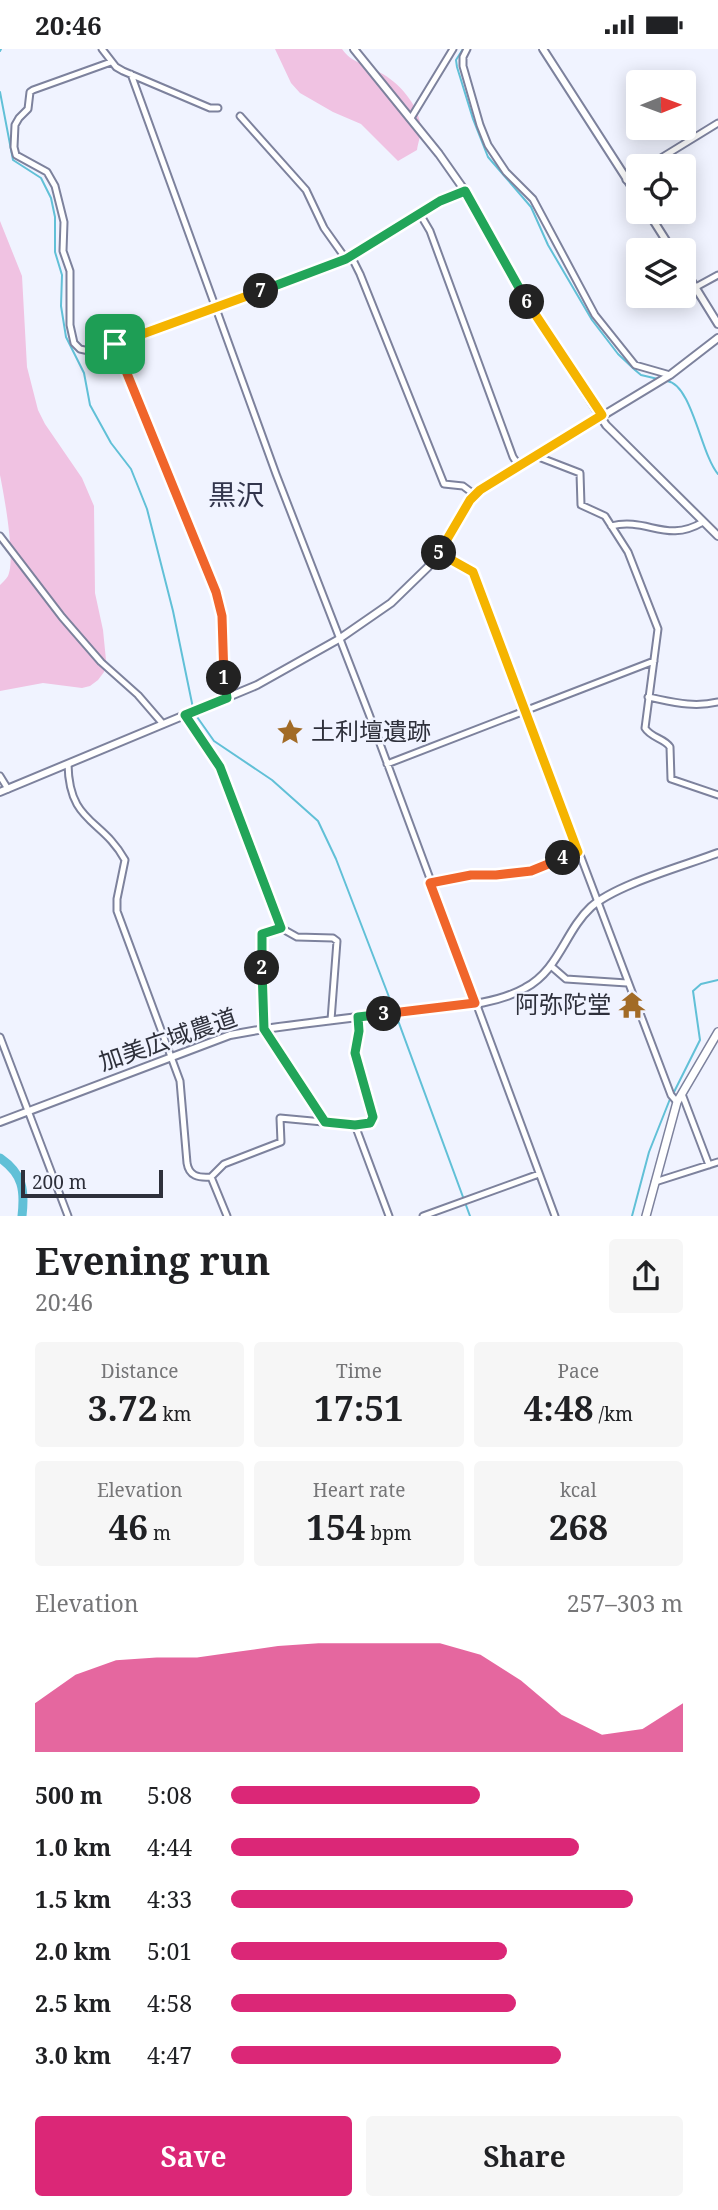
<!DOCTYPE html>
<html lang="en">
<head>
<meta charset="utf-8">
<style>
  :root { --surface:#fff; --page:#f6f6f6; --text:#202124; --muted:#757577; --accent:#db2777 }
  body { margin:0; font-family:"Noto Serif","Noto Sans JP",serif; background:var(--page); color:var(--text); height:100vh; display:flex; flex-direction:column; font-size:26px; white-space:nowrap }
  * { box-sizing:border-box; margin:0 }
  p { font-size:23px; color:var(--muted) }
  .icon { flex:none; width:38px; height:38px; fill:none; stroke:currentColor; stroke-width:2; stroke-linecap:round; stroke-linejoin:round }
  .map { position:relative; height:1167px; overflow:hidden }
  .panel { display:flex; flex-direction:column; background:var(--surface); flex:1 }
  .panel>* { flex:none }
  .needle { width:46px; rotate:89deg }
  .controls { position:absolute; left:626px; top:21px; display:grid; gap:14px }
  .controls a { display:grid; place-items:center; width:70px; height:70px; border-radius:7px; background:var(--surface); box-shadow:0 4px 18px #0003; font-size:35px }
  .scale { position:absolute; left:21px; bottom:18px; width:142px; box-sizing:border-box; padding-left:7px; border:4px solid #2e303b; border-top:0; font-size:19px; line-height:24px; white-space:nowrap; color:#2e303b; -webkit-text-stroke:5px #f0f3ff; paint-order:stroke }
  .pin { position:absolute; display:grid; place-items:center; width:60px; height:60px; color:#fff; margin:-30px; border-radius:14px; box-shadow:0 4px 10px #0006 }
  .km { position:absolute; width:35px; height:35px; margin:-18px; border-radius:50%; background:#222; color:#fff; font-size:19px; line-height:35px; text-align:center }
  .round { display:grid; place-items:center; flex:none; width:74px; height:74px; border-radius:7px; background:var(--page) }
  .summary { display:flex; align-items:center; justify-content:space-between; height:119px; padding:0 35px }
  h1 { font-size:38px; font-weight:700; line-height:52px }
  .figures { display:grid; grid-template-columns:repeat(3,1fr); gap:10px; height:119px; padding:7px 35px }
  .figures div { display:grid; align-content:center; border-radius:7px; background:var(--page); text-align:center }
  .figures b { font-size:35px; font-weight:700 }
  .figures small { font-size:19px; font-weight:400 }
  .figures p { font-size:19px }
  .chart { height:196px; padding:14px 35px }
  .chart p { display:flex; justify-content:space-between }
  .chart svg { width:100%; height:126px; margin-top:7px; fill:var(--accent); opacity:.7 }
  .primary-button { display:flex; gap:14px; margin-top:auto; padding:14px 35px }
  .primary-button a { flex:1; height:80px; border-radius:7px; background:var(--accent); color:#fff; font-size:28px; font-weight:700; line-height:80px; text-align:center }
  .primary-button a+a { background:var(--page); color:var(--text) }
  ul { padding:0 35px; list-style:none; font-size:23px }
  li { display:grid; grid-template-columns:112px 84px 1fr; align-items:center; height:52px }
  li i { height:18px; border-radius:9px; background:var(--accent) }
  .status { display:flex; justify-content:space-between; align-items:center; height:49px; padding:0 35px; background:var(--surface); direction:ltr }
  .status svg { height:19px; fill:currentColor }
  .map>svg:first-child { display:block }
</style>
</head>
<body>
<div class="status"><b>20:46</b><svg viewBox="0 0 49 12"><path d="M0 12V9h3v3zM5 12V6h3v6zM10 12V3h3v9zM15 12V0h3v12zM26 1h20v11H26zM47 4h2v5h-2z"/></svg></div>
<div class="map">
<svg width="718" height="1167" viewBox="0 0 718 1167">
  <rect width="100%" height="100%" fill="#f0f3ff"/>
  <!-- green -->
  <path fill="#f0c2e2" d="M275,0H342C352,14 365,15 379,23C399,33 419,56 421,79C421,86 418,94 417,101L398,112L361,75L333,63L300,44L291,34Z
    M0,172L22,227L27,318L38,361L45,375L82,429L94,457L95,544L103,581L106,611L104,623L98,631L90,637L82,639L43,634L0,642V536C2,534 6,530 8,527C16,510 4,446 0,426Z"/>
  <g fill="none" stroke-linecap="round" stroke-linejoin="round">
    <!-- stream -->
    <path stroke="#61c0d7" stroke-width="2" d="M463,0L456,11L457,18L473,70L488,108L531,158L548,196L592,271L618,305L635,321L641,326L658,330
      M0,2L1,0
      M0,43L13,111L41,129L51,149L55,168V203L62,226L61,257L66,288L84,324L90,356L111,394L131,420L147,460L173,562L193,659
      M667,332C692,335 701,406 718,425
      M195,665L214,692L272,731L318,772L336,810L394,961
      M396,966L470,1167
      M673,1045L700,991L693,942L701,935L718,931
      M632,1167L649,1103L670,1050"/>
    <!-- river -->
    <path stroke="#61c0d7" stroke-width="9" d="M0,1109C23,1125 25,1141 22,1167"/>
    <defs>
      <path id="minor" d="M102,0L116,18L123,22L210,59H218
        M467,0L463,8V17L480,76L488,96L506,123L533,150L595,266L635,316L670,326
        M111,13L33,41L30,43L28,60L19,69L15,76L14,98L16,106L47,123L55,137L64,173L63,202L70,222V276L74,294L80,300L89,302L115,295L346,210L440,152L465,142
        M131,25L276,425L369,665L555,1167
        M240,67L306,141L324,179L346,210
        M411,69L453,0
        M648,117L718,74
        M626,131L639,123
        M420,165L430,182L513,408L519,417
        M351,207L360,225L444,435L463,437L475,446
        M696,238L718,226
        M115,295L219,554C226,585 219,618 227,649
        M536,407L580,424L581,456L605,467L628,503L658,580L645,679C651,689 664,689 670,698L671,730L718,746
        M611,477C648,468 666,495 703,473
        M0,487L62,568L101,613L138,646L163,675
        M438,504L473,523L671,1046L677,1053
        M648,648C673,653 693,659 718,653
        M185,666L220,718L281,879L297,888L333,889L337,892L331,971
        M68,715C69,775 102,769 125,811L117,850V862L180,1032L187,1114C189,1127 198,1129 211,1128L224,1115L281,1093L280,1069L355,1076L370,1074L373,1068L355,1004L359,982L358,968
        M387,715L654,612
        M0,727L8,740
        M430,834L471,826H496L531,822L578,803
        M281,879L262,885L264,980L325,1073
        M551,917L566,930L627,934
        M0,988L68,1167
        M682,1045L709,1116
        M355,1076L389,1167
        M211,1128L227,1167
        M655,1133L718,1113
        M423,1167L539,1125"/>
      <path id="tertiary" d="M354,0L439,105L465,142L514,232L606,376L718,487
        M543,0L639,149
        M648,163L672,201
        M684,220L718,275
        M0,743L257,636L339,590L391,554L428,518L470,451L480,441L670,326L718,289
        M0,1073L230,986L264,980C315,973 366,967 417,961C453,957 493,957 525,939C559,921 565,882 591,858C617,835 684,817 718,804"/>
      <path id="secondary" d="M646,1167L677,1053L718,983"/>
    </defs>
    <!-- minor casing -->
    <use href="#minor" stroke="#7d829d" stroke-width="9"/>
    <!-- tertiary casing -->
    <use href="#tertiary" stroke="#7d829d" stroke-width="10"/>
    <!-- secondary casing -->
    <use href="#secondary" stroke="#7d829d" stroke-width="10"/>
    <!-- minor -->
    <use href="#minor" stroke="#fff" stroke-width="5"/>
    <!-- tertiary -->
    <use href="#tertiary" stroke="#fff" stroke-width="6"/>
    <!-- secondary -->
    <use href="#secondary" stroke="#fff" stroke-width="7"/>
  </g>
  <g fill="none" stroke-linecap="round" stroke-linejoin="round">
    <defs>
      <path id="split-1" d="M115,295L216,543L222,567L224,629"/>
      <path id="split-2" d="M224,629L227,649L185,666L220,718L281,879L262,885V919"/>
      <path id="split-3" d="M262,919L264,980L325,1073L355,1076L370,1074L373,1068L355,1004L359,982L358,968L384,965"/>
      <path id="split-4" d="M384,965L475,954L430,834L471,826H496L531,822L563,809"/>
      <path id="split-5" d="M439,504L473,523L578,803L563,809"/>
      <path id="split-6" d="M439,504L470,451L480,441L602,366L527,253"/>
      <path id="split-7" d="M261,242L346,210L440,152L465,142L527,253"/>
      <path id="split-8" d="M115,295L261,242"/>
    </defs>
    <!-- split-1 casing -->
    <use href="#split-1" stroke="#fff" stroke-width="14"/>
    <!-- split-2 casing -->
    <use href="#split-2" stroke="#fff" stroke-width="14"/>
    <!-- split-3 casing -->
    <use href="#split-3" stroke="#fff" stroke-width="14"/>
    <!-- split-4 casing -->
    <use href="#split-4" stroke="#fff" stroke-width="14"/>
    <!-- split-5 casing -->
    <use href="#split-5" stroke="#fff" stroke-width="14"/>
    <!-- split-6 casing -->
    <use href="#split-6" stroke="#fff" stroke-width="14"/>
    <!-- split-7 casing -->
    <use href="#split-7" stroke="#fff" stroke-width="14"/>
    <!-- split-8 casing -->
    <use href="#split-8" stroke="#fff" stroke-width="14"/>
    <!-- split-1 -->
    <use href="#split-1" stroke="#f0652b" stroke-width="9"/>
    <!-- split-2 -->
    <use href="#split-2" stroke="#22a559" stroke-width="9"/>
    <!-- split-3 -->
    <use href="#split-3" stroke="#22a559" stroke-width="9"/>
    <!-- split-4 -->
    <use href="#split-4" stroke="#f0652b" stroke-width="9"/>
    <!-- split-5 -->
    <use href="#split-5" stroke="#f5b400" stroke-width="9"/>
    <!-- split-6 -->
    <use href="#split-6" stroke="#f5b400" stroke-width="9"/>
    <!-- split-7 -->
    <use href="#split-7" stroke="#22a559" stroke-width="9"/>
    <!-- split-8 -->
    <use href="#split-8" stroke="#f5b400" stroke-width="9"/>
  </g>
  <!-- icons -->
  <defs>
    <symbol id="sight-bare" viewBox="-9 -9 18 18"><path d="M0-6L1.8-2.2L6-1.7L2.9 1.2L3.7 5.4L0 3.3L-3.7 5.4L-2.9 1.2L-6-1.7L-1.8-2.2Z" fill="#a26b26" stroke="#f0f3ff" stroke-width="2.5" paint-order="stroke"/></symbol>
    <symbol id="temple-bare" viewBox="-9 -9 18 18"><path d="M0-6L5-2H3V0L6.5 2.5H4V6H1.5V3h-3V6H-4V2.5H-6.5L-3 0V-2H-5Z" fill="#a26b26" stroke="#f0f3ff" stroke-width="2.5" paint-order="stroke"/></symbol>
  </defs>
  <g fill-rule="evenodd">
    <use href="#sight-bare" x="271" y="664" width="38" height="38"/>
    <use href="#temple-bare" x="613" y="937" width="38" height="38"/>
  </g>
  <g text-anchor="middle" stroke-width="5" stroke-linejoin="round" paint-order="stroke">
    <!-- poi labels -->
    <g font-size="24" fill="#2e303b" stroke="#f0f3ff" text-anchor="start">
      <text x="311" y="691">土利壇遺跡</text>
      <text x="611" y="964" text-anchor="end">阿弥陀堂</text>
    </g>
    <!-- street labels -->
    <g font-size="24" fill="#2e303b" stroke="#f0f3ff">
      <text transform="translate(168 991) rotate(-19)" y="8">加美広域農道</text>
    </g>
    <!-- quarter labels -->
    <g font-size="28" fill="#32354c" stroke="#f0f3ff">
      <text x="236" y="456">黒沢</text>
    </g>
  </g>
</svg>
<div class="controls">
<a><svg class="needle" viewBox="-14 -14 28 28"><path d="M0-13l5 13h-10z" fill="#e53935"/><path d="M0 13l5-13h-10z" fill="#757577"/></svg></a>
<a><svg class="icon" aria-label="locate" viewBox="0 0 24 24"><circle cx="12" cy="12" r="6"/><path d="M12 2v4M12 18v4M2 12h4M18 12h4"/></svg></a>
<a><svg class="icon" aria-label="layers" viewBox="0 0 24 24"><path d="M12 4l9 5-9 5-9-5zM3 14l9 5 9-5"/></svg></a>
</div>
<div class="scale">200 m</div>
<div class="pin" style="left:115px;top:295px;background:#1e9e55"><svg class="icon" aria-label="arrive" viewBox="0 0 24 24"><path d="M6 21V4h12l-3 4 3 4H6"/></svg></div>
<b class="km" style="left:224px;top:629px">1</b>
<b class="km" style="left:262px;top:919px">2</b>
<b class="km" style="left:384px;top:965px">3</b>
<b class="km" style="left:563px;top:809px">4</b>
<b class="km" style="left:439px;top:504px">5</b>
<b class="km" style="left:527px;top:253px">6</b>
<b class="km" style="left:261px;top:242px">7</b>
</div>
<section class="panel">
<div class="summary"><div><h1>Evening run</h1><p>20:46</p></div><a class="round"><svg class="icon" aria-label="share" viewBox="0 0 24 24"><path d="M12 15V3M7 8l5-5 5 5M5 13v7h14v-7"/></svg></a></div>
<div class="figures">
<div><p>Distance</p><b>3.72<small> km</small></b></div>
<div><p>Time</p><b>17:51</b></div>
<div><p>Pace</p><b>4:48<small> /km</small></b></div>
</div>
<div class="figures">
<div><p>Elevation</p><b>46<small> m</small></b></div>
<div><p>Heart rate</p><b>154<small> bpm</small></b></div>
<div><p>kcal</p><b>268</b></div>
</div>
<div class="chart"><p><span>Elevation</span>257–303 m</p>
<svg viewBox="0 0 160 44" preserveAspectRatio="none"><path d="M0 44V27L10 17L20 12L30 11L40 11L50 9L60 7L70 6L80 6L90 6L100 6L110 10L120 19L130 31L140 38L150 36L160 27V44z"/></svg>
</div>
<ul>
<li><b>500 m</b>5:08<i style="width:55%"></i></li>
<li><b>1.0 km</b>4:44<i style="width:77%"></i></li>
<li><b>1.5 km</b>4:33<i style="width:89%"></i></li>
<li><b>2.0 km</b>5:01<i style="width:61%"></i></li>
<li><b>2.5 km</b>4:58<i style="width:63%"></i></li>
<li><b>3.0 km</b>4:47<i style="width:73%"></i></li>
</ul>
<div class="primary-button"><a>Save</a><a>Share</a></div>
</section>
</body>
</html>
